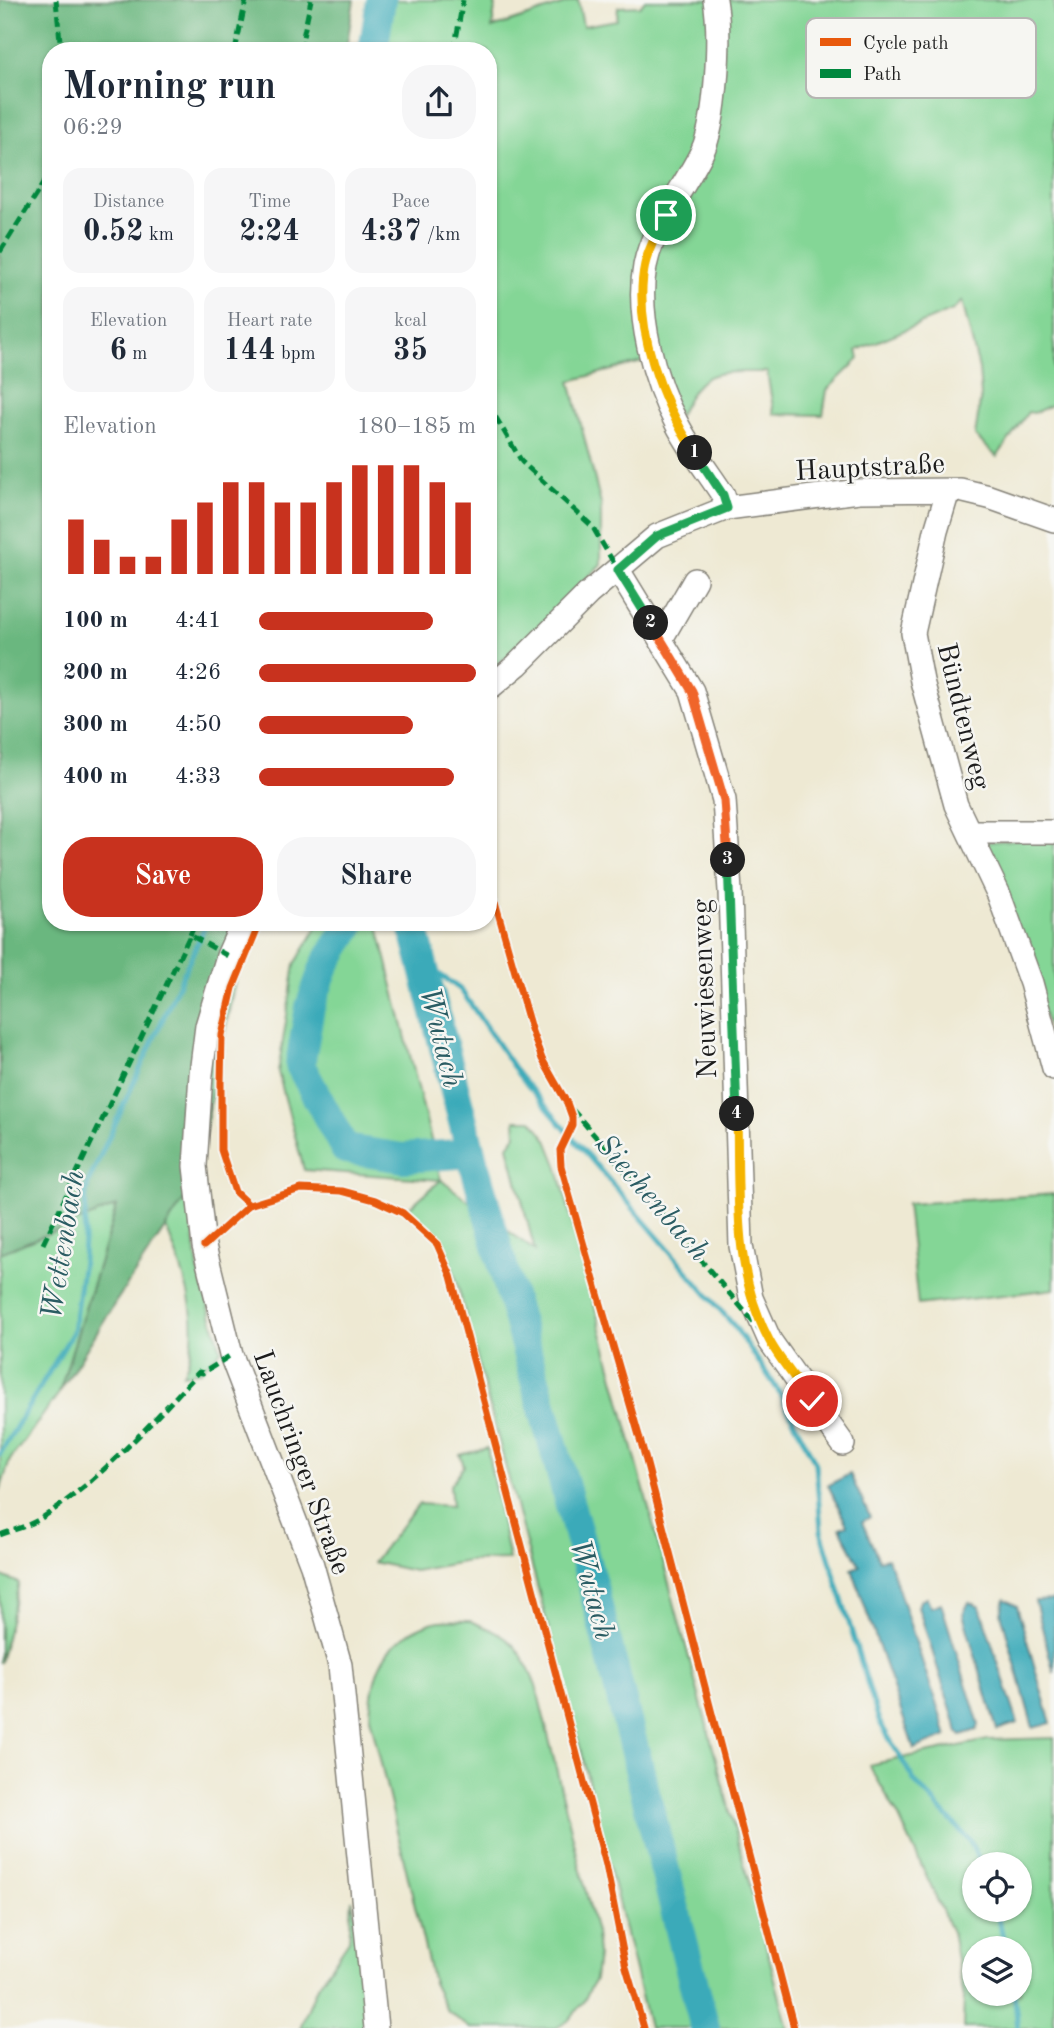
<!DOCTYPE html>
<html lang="en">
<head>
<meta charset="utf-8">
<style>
  :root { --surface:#fff; --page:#f6f6f7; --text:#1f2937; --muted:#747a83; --accent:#c8321e }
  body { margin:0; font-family:"Old Standard TT",serif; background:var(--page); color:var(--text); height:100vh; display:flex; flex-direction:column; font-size:26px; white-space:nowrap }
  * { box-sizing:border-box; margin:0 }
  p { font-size:23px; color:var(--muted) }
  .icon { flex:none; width:38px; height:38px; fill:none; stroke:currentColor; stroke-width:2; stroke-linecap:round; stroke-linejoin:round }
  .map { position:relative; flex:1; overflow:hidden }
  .drawer { position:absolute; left:42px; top:42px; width:455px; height:889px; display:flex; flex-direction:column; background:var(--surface); border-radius:28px; box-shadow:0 2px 5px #0004 }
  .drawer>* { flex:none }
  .controls { position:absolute; left:962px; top:1852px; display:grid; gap:14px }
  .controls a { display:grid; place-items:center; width:70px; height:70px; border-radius:50%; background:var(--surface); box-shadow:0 2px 5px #0004; font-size:35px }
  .pin { position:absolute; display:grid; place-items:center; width:60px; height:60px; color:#fff; margin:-30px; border:4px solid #fff; border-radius:50%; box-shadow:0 2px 7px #0007 }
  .km { position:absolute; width:35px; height:35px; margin:-18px; border-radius:50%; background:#222; color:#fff; font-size:19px; line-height:35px; text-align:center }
  .round { display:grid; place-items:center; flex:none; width:74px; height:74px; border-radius:28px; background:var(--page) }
  .overview { display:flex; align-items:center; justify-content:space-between; height:119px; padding:0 21px }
  h1 { font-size:38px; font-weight:800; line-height:52px }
  .figures { display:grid; grid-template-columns:repeat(3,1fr); gap:10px; height:119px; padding:7px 21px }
  .figures div { display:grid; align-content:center; border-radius:18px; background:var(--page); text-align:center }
  .figures b { font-size:30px; font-weight:800 }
  .figures small { font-size:19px; font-weight:400 }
  .figures p { font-size:19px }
  .chart { height:196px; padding:14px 21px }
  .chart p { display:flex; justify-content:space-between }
  .chart svg { width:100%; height:126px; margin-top:7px; stroke:var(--accent); stroke-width:6 }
  .primary-button { display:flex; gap:14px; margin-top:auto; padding:14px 21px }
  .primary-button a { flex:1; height:80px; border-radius:28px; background:var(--accent); color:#fff; font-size:28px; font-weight:800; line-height:80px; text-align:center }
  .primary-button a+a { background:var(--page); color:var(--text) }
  ul { padding:0 21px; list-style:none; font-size:23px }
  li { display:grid; grid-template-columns:112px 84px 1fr; align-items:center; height:52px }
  li i { height:18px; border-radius:9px; background:var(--accent) }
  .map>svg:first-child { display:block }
</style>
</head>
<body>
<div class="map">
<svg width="1054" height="2028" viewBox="0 0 1054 2028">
  <rect width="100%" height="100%" fill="#f6f6f2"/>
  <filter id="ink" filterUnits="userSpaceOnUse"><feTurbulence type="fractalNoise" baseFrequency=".0143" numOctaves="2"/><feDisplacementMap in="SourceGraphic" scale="14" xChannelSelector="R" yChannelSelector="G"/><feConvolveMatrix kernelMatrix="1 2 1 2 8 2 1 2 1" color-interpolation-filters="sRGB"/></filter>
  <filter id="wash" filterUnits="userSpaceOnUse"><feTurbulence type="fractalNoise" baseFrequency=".00686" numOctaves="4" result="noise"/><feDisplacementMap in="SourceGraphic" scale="28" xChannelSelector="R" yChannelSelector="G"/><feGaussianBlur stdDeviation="1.57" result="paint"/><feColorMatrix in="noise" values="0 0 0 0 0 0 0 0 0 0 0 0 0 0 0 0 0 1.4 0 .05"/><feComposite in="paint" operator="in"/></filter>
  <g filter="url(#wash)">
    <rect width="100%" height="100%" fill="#eee9d3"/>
    <!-- green -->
    <path fill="#84d696" stroke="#507959" stroke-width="2" fill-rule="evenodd" d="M394,0H496L492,28L576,0H578L583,26L617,20L618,7L640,6L645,0H1054V404L1034,413L1028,412L997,457L975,436L981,395L979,369L962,301L953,310L857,350L859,359L827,390L823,415L774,414L767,372C716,373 702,365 679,416L646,361L570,381L601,504V564L522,645L488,671V51H386Z
      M1054,837V1044L985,842Z
      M320,922H377L441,1180L535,1251L508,1146L516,1135L515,1120H532L547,1140L557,1165L788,2028H649L583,1759L455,1275L441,1239L406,1210L441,1180L304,1170L278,1072L295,964Z
      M189,1192L198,1269L221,1350L199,1372L183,1374C206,1326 183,1273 166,1227Z
      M1054,1194V1289L918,1305L907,1204Z
      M117,1205L59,1393L10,1460L0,1491V1253Z
      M487,1448L509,1560L468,1561L414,1571L373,1562L419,1504L452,1506L450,1485L464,1466L460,1455Z
      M0,1575L19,1583L0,1663Z
      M470,1621C513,1638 517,1643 536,1685L596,1933L598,1955L595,1979L584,2001L568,2021L556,2028H470L447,2011L433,1983L370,1717C372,1671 384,1639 431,1623C442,1619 458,1621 470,1621Z
      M1054,1738V2028H963L964,1998L952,1932L899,1817L869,1765L988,1740ZM975,1864H1020V1909H975ZM975,1948H1020V1993H975Z
      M352,1900L360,1939L369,2028H300L316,1989L349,1940Z"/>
    <!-- forest -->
    <path fill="#6bb77f" stroke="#446a4e" stroke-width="2" d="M0,0H354L346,51H51V922H261L237,971L194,1185L115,1303L59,1393L117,1206L0,1253Z"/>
    <!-- water -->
    <path fill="#3baab9" stroke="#2c636a" stroke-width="2" d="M850,1474L870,1517L862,1522L879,1560L888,1558L947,1736L914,1749L852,1569L860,1566L840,1528L847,1525L828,1485Z
      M927,1598L931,1607L941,1603L979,1725L977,1730L961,1735L958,1732L921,1616L918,1607L920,1601Z
      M1005,1599L1017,1606L1051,1723L1033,1728L1001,1613Z
      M1054,1600V1673L1035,1601Z
      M969,1602L980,1607L1018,1723L997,1730L963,1614Z"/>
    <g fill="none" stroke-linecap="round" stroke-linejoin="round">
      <!-- stream -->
      <path stroke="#3baab9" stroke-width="5" d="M420,960L461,990L518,1074L735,1327L778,1390L816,1464L821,1531L879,1721L915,1782L969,1840L981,1864
        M0,1454L73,1332L83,1261L86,1193L88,1183L207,922
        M997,1909L1005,1948
        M1014,1993L1018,2028"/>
      <!-- river -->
      <path stroke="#3baab9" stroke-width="30" d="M373,51L381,0
        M352,922L325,965L310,1007L300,1065L345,1149L403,1158L471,1153
        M412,922L471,1153L592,1583L705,2028"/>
    </g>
  </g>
  <g filter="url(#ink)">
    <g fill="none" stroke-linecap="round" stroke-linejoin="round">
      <defs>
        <path id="minor" d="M715,0C721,34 717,121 702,152C684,189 653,225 645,266C636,314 654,382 677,424C690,449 708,472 723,495L727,508
          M948,491L936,531L913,633L922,681L956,805L999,895L1031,983L1054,1068
          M618,570L692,691L724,800L730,891L741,1246L751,1298L770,1341L843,1444
          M661,639L695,580
          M488,689L517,665L588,594L657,536L727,508L859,491L960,490L989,497L1054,520
          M969,832H1054
          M243,922L228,956L207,1026L201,1074L195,1166L204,1246L231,1355L312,1565L340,1665L376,2028"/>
      </defs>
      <!-- minor casing -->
      <use href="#minor" stroke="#858278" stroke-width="26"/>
      <!-- minor -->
      <use href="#minor" stroke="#fff" stroke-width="23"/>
      <!-- quiet -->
      <path stroke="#00873e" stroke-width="5" stroke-dasharray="10 5" stroke-linecap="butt" d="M56,0L61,51
        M235,51L246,0
        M300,51L311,0
        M454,51L463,0
        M0,252L51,171
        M488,404L522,462L592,526L618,570
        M190,935L196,922
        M572,1109L770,1341
        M43,1244L190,935L228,956
        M0,1535C13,1530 28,1526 40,1519C101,1480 150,1424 199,1372L203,1373L231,1355"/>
      <defs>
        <path id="cycleway" d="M488,877L531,1029L542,1059L567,1103L572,1117V1125L560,1150L561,1166L644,1453L794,2028
          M249,1205L235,1192L221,1150V1083L222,1035L233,988L260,922
          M204,1246L249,1205L301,1189L342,1191L375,1200L403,1213L437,1244L451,1276L606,1865L626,1967L644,2028"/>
      </defs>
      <!-- cycleway casing -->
      <use href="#cycleway" stroke="#f6f6f2" stroke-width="11"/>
      <!-- cycleway -->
      <use href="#cycleway" stroke="#e8590c" stroke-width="7"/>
    </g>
  </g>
  <g fill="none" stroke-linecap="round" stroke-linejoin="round" filter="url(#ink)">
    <defs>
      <path id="split-1" d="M666,215C658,231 649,247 645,264C632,326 662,402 695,453"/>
      <path id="split-2" d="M651,623L618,570L657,536L727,508L723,495L695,453"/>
      <path id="split-3" d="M651,623L692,691L724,800L728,860"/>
      <path id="split-4" d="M728,860L737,1114"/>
      <path id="split-5" d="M737,1114C739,1190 732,1270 769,1340C780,1361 798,1381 812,1401"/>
    </defs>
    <!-- split-1 casing -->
    <use href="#split-1" stroke="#fff" stroke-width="14"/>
    <!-- split-2 casing -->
    <use href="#split-2" stroke="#fff" stroke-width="14"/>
    <!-- split-3 casing -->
    <use href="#split-3" stroke="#fff" stroke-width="14"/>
    <!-- split-4 casing -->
    <use href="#split-4" stroke="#fff" stroke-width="14"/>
    <!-- split-5 casing -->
    <use href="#split-5" stroke="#fff" stroke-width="14"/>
    <!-- split-1 -->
    <use href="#split-1" stroke="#f5b400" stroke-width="9"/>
    <!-- split-2 -->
    <use href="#split-2" stroke="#22a559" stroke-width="9"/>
    <!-- split-3 -->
    <use href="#split-3" stroke="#f0652b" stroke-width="9"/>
    <!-- split-4 -->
    <use href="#split-4" stroke="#22a559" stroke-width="9"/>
    <!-- split-5 -->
    <use href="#split-5" stroke="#f5b400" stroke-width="9"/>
  </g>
  <g text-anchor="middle" stroke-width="5" stroke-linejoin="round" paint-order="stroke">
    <!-- street labels -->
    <g font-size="28" fill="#1c1c1c" stroke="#f6f6f2">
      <text transform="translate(870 466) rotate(-3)" y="10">Hauptstraße</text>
      <text transform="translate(965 716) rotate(76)" y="10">Bündtenweg</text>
      <text transform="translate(703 989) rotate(-92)" y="10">Neuwiesenweg</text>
      <text transform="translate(303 1462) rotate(70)" y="10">Lauchringer Straße</text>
    </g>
    <!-- water labels -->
    <g font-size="30" font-style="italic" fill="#2a5c63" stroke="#f6f6f2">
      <text transform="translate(442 1037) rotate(76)" y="10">Wutach</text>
      <text transform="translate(653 1197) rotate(49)" y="10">Siechenbach</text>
      <text transform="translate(62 1245) rotate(-81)" y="10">Wettenbach</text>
      <text transform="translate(593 1589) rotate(75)" y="10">Wutach</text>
    </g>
  </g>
  <!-- legend -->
  <rect x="806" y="18" width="230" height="80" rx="10" fill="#f6f6f2" stroke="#b5b5b2" stroke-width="2"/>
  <rect x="820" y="38" width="31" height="8" fill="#e8590c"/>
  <rect x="820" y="69" width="31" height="9" fill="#00873e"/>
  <g font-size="19" fill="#1c1c1c">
    <text x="863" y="49">Cycle path</text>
    <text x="863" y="80">Path</text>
  </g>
</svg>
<div class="controls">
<a><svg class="icon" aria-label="locate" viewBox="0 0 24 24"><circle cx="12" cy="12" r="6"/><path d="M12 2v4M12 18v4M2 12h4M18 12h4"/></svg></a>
<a><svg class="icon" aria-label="layers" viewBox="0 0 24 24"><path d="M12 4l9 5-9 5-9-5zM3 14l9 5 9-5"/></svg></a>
</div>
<div class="pin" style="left:666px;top:215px;background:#1e9e55"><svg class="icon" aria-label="arrive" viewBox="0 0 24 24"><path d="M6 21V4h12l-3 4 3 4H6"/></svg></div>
<div class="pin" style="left:812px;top:1401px;background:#d93025"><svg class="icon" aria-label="check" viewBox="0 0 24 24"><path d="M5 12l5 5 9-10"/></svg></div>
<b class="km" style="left:695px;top:453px">1</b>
<b class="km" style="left:651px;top:623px">2</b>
<b class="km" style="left:728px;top:860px">3</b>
<b class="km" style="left:737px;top:1114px">4</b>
<section class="drawer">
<div class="overview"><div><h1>Morning run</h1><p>06:29</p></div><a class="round"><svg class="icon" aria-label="share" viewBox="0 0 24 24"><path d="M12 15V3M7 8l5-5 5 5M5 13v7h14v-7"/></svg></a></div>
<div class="figures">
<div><p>Distance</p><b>0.52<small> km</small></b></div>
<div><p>Time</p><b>2:24</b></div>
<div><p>Pace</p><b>4:37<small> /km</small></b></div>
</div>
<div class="figures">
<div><p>Elevation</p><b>6<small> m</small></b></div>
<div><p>Heart rate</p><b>144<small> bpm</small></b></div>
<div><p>kcal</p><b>35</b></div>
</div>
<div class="chart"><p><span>Elevation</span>180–185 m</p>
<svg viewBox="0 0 160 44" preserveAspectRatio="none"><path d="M5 44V25M15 44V32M25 44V38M35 44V38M45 44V25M55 44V19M65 44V12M75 44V12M85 44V19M95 44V19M105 44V12M115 44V6M125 44V6M135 44V6M145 44V12M155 44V19"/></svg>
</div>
<ul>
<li><b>100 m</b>4:41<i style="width:80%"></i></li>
<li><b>200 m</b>4:26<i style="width:100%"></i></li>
<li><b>300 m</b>4:50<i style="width:71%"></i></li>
<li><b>400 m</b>4:33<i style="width:90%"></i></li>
</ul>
<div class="primary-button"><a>Save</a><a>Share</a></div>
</section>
</div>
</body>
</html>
